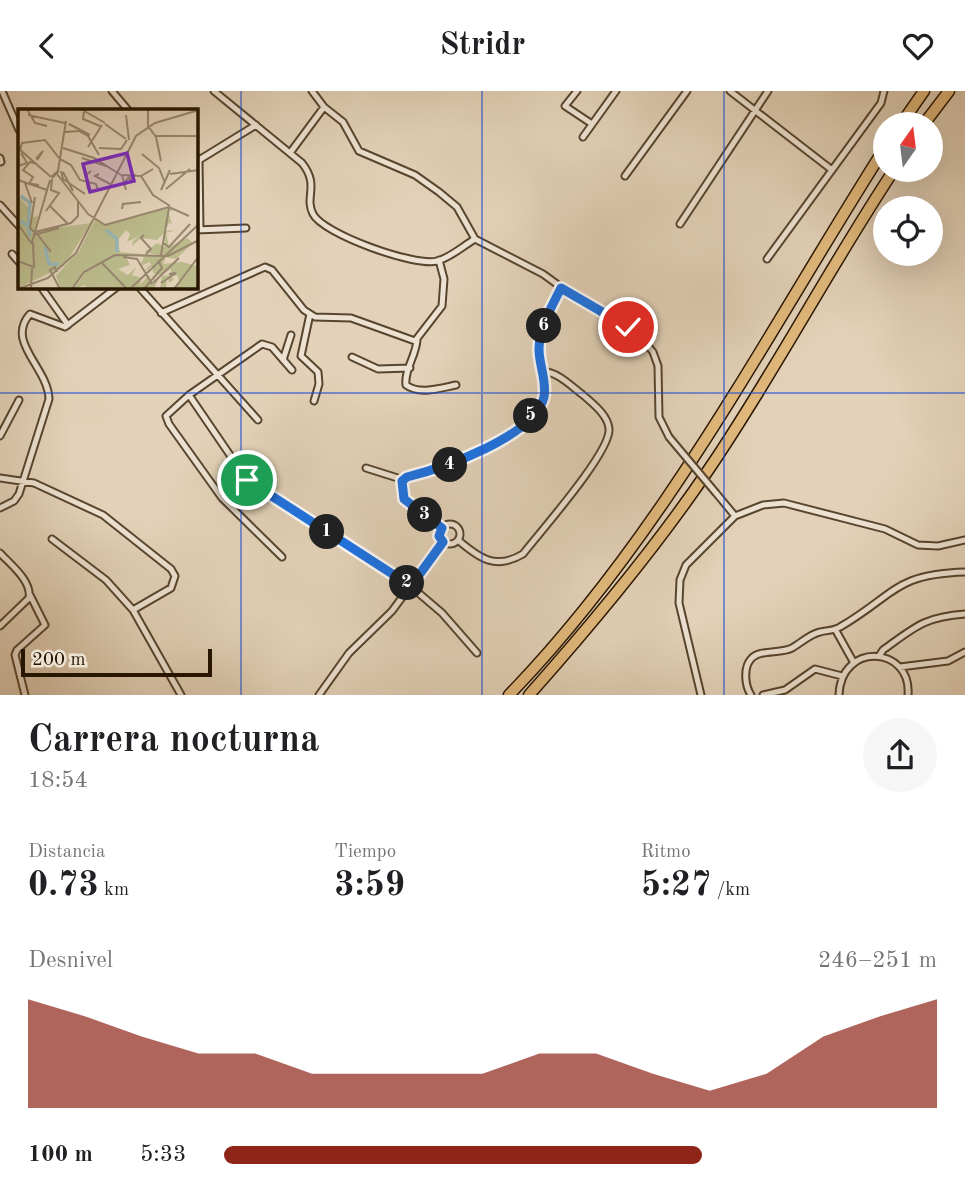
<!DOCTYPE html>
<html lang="es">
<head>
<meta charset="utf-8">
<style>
  :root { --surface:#fff; --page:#f6f6f6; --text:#202124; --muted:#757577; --accent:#8f2418 }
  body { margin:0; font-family:"Old Standard TT",serif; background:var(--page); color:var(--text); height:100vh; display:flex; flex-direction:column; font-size:26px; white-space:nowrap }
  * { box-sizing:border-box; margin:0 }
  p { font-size:23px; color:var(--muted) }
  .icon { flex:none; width:38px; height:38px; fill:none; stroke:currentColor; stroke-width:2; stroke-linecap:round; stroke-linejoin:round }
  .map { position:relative; height:604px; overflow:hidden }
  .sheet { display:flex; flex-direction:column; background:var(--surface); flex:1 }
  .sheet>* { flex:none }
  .needle { width:46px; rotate:14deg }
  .controls { position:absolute; left:873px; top:21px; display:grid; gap:14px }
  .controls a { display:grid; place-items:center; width:70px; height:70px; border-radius:50%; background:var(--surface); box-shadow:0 7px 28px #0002; font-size:35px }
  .scale { position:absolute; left:21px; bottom:18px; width:191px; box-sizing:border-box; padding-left:7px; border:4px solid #281600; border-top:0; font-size:19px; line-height:24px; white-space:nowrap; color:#281600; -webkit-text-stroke:5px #ede2d2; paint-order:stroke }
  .pin { position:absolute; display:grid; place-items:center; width:60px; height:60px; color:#fff; margin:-30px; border:4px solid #fff; border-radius:50%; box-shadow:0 2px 7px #0007 }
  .km { position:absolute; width:35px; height:35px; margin:-18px; border-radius:50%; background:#222; color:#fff; font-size:19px; line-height:35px; text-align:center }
  .round { display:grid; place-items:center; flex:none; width:74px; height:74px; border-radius:37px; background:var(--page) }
  .overview { display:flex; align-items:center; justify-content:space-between; height:119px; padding:0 28px }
  h1 { font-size:38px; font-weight:700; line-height:52px }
  .stats { display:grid; grid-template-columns:repeat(3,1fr); gap:10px; height:119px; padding:7px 28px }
  .stats div { display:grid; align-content:center }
  .stats b { font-size:35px; font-weight:700 }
  .stats small { font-size:19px; font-weight:400 }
  .stats p { font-size:19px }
  .chart { height:196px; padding:14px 28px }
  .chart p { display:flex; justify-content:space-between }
  .chart svg { width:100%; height:126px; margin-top:7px; fill:var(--accent); opacity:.7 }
  ul { padding:0 28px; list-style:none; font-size:23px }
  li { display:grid; grid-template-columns:112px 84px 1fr; align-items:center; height:52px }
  li i { height:18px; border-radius:9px; background:var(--accent) }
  header { display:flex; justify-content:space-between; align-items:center; height:91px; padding:0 28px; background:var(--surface); font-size:32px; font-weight:700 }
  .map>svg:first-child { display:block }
</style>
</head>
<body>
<header><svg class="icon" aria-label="back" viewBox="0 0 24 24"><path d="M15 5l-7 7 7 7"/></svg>Stridr<svg class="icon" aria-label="heart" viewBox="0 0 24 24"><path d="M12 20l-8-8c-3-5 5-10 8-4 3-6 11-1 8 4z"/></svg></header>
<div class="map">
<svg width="965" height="604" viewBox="0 0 965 604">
  <rect width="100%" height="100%" fill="#e3d2b9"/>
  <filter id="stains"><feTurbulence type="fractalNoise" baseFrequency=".00286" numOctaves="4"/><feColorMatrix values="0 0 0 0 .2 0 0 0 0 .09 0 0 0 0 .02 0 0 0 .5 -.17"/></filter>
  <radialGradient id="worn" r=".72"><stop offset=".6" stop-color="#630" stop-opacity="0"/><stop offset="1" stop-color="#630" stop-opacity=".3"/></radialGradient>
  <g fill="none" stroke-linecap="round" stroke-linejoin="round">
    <defs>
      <path id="minor" d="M2,0L19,39
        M112,0L128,19
        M214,0L302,72C320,95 304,105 313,123C323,143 415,176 437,170C450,167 463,155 475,148
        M312,0L324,16L343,31L359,60L415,84L439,101L457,116L475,148L543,183L583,212L629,235L644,250L653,261L658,275L659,326L669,346
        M577,0L565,15L592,33
        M730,0L832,79
        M583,46L616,0
        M290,62L324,16
        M0,67L1,71
        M199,69L200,139
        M199,69L256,34
        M625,85L687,0
        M0,114L19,135
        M680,133L768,0
        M196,139L246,137
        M12,163L19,171
        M767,168L881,12L884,0
        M41,196L68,234
        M139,196L258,329
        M161,222L265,176L272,179L304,219L315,226L351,227L415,250L442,215L444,188L439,169
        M310,223L301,265L318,281L319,293L314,310
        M417,249C416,265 404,279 406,294C419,304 441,297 456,294
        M352,266L378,278L410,277
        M283,269L291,244
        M292,279L272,256L262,253L189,304L247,389L408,493L442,522L477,562
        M189,304L166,325L169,333L222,407L282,466
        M0,345L19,309
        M366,377L404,389
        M0,387L34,392L103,424L171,478L175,485L171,497L133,519L181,604
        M716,402L735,425
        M0,417L14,410L19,403L49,308C48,276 5,251 30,223L65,236L117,196
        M440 443a10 10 0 1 1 20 0a10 10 0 1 1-20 0Z
        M441,437L404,408L402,390L407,386C443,376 534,346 544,306C548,290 539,274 539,258C539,237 552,215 560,197
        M52,448L106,489L133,519
        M458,449C480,468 496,479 523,463C540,441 611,361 609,338C608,324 593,313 583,304C571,295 558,281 542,280
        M0,462C11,474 32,490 29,507L0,535
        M835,538L854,572
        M879,565L883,559C915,536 924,526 965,523
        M900,576L948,570L965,561
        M25,604L15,564L17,559L45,534L30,504
        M319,604L349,562L392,520L443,451
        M701,604L679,512L680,489L686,474L735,425L763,414L784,412L885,438L918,454L938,455L965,449
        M751,604C745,595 743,577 751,568C759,558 781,563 792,557C801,552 810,543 820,541C827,539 834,540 840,536C895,504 894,483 965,481
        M763,604L785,599L815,578L842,585
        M839,604C841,550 912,555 908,604"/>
      <path id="motorway" d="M901,33L924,0
        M924,33L949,0
        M509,604C664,444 767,242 886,55
        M529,604C593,532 655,458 709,378C775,281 829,177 894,79"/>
    </defs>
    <!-- minor casing -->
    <use href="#minor" stroke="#57452e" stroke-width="9"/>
    <!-- motorway casing -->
    <use href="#motorway" stroke="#281600" stroke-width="13"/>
    <!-- minor -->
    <use href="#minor" stroke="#ede2d2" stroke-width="5"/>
    <!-- motorway -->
    <use href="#motorway" stroke="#e2b97c" stroke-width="10"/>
    <defs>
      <path id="minor-bridge" d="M669,346L716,402"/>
    </defs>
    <!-- minor-bridge casing -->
    <use href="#minor-bridge" stroke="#57452e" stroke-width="9" stroke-linecap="butt"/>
    <!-- minor-bridge -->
    <use href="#minor-bridge" stroke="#ede2d2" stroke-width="5"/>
  </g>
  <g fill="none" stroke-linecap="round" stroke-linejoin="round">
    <defs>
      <path id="route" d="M247,389L411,495L443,451L439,445L442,437L404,408L402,390L407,386C443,377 534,346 544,306C547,290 539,274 539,258C539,237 552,215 561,197L628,236"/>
    </defs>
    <!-- route casing -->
    <use href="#route" stroke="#fff" stroke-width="14"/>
    <!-- route -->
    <use href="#route" stroke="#1a73e8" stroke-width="9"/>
  </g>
  <!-- grid -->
  <path fill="none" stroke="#1d4ed8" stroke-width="2" stroke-opacity="0.55" d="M241,0V604M482,0V604M724,0V604M0,302H965"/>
  <!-- overview -->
  <g transform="translate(18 18)">
    <rect width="180" height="180" fill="#e3d2b9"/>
    <path d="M0,87L12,100V109L20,107L16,123L26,121L24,127L29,120L73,114L46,157L0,179V153L14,156L0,151ZM152,98L157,101L150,102L154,115L151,114L147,122L157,121L148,124L151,138L169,129L175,134L158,150L148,148L145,155L164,153L179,157L180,180H153L162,173L159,166L153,168L156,170L152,174L149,169L148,179L142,180L144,167L153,166V160L143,166L135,164L134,157L125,164L131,157L127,156L133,157L132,153L122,157L126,148L112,145L108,148L112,156L100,160L110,166L118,158L114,166L123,169L122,176L131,166L134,174L142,167L136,179L67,180V176L56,180L68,162L53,180H43L38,167L61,142L78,109L87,116ZM108,121L112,125L109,133L121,127L115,132L114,137L123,129L139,131L147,123V138L139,134L127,143L144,147L102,143L99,132Z" fill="#baba8b" fill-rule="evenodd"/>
    <path fill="none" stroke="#97b6b7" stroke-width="3.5" d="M3,87L12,94L10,117M0,111L10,117L12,127M88,121L99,130V143M27,138L31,155H41"/>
    <path fill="none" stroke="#98876f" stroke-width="2" d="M9,0L17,14L29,17M63,0L87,14M130,0V17L138,28L143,52M66,3L65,10L82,17M10,6L47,14M108,6L111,31M51,15L72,26M87,15L108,30M47,23L61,22L70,27L81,46M138,27H181M70,38L84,16M0,39L33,68M45,39L76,49L103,66M81,39L103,40L109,31M2,41L4,34L27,31L41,49M124,45L141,59L147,74M42,49L48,12M64,49L88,57M18,50L25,42L19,51M42,50L53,56L62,71L78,75L80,81M0,57L9,54L3,44M43,62L45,70L67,85M45,63L55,82M39,65L70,105M81,65L77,67L94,76M152,65L181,61M123,67L135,86L152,97M33,68L40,62L42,49L40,63L34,69M0,71L29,81M110,73L106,74L112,67L118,66L111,71M11,75L15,68L5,61L12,53L19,55M148,80L172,60M70,81L68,66L73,62M108,81L104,66L123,67L135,60M143,81L152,61M14,94L7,74L21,76M32,97L50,115M104,100L105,95L123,93M28,102L41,84L33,81L34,70M70,105L87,116L151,98L171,107M0,115L14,135M16,123L12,119L17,88M17,123L53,114L60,107V92M16,126L41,119M20,126L33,143M126,126L123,129L133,140L128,145M14,133L32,71M145,134L151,138L172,115M143,146L151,99M105,148L119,150L134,175M0,152L16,158L15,133M84,154L109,180M39,163L37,158L32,161L42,180M135,174L161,149M143,174L158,164L151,165M0,180L30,169L58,144L118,27L137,14L181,1M13,180L14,159M54,180L66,163L97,146L150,147L181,131M112,180L181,115M126,180L144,159L140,151M156,180L181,147"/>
    <path fill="#7b2cbf" fill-opacity="0.15" stroke="#7b2cbf" stroke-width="3.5" d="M109,44L116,72L72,83L65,55Z"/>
    <rect width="180" height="180" fill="none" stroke="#281600" stroke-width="3.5"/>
  </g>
  <rect width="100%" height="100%" filter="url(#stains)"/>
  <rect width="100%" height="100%" fill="url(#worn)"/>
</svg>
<div class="controls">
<a><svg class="needle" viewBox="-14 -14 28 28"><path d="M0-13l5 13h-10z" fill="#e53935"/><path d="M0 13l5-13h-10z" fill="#757577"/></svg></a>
<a><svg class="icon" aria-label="locate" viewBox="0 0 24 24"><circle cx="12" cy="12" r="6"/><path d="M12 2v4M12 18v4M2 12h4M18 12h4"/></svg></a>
</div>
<div class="scale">200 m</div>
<div class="pin" style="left:247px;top:389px;background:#1e9e55"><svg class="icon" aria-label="arrive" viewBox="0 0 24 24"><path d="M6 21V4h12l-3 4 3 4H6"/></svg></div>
<div class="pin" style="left:628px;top:236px;background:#d93025"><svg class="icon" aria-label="check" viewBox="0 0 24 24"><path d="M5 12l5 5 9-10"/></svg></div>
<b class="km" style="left:327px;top:441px">1</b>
<b class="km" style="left:407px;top:492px">2</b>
<b class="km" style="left:425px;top:424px">3</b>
<b class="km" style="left:450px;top:374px">4</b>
<b class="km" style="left:531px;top:325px">5</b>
<b class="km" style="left:544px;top:235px">6</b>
</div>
<section class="sheet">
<div class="overview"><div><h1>Carrera nocturna</h1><p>18:54</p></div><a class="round"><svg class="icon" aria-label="share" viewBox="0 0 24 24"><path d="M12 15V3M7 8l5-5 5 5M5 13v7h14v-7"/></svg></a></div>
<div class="stats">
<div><p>Distancia</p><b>0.73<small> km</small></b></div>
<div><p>Tiempo</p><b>3:59</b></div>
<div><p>Ritmo</p><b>5:27<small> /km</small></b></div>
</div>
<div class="chart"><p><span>Desnivel</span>246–251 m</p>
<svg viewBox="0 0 160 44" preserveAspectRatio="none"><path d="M0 44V6L10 12L20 19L30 25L40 25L50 32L60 32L70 32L80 32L90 25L100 25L110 32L120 38L130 32L140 19L150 12L160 6V44z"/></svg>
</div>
<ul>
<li><b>100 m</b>5:33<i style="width:67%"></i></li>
</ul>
</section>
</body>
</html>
